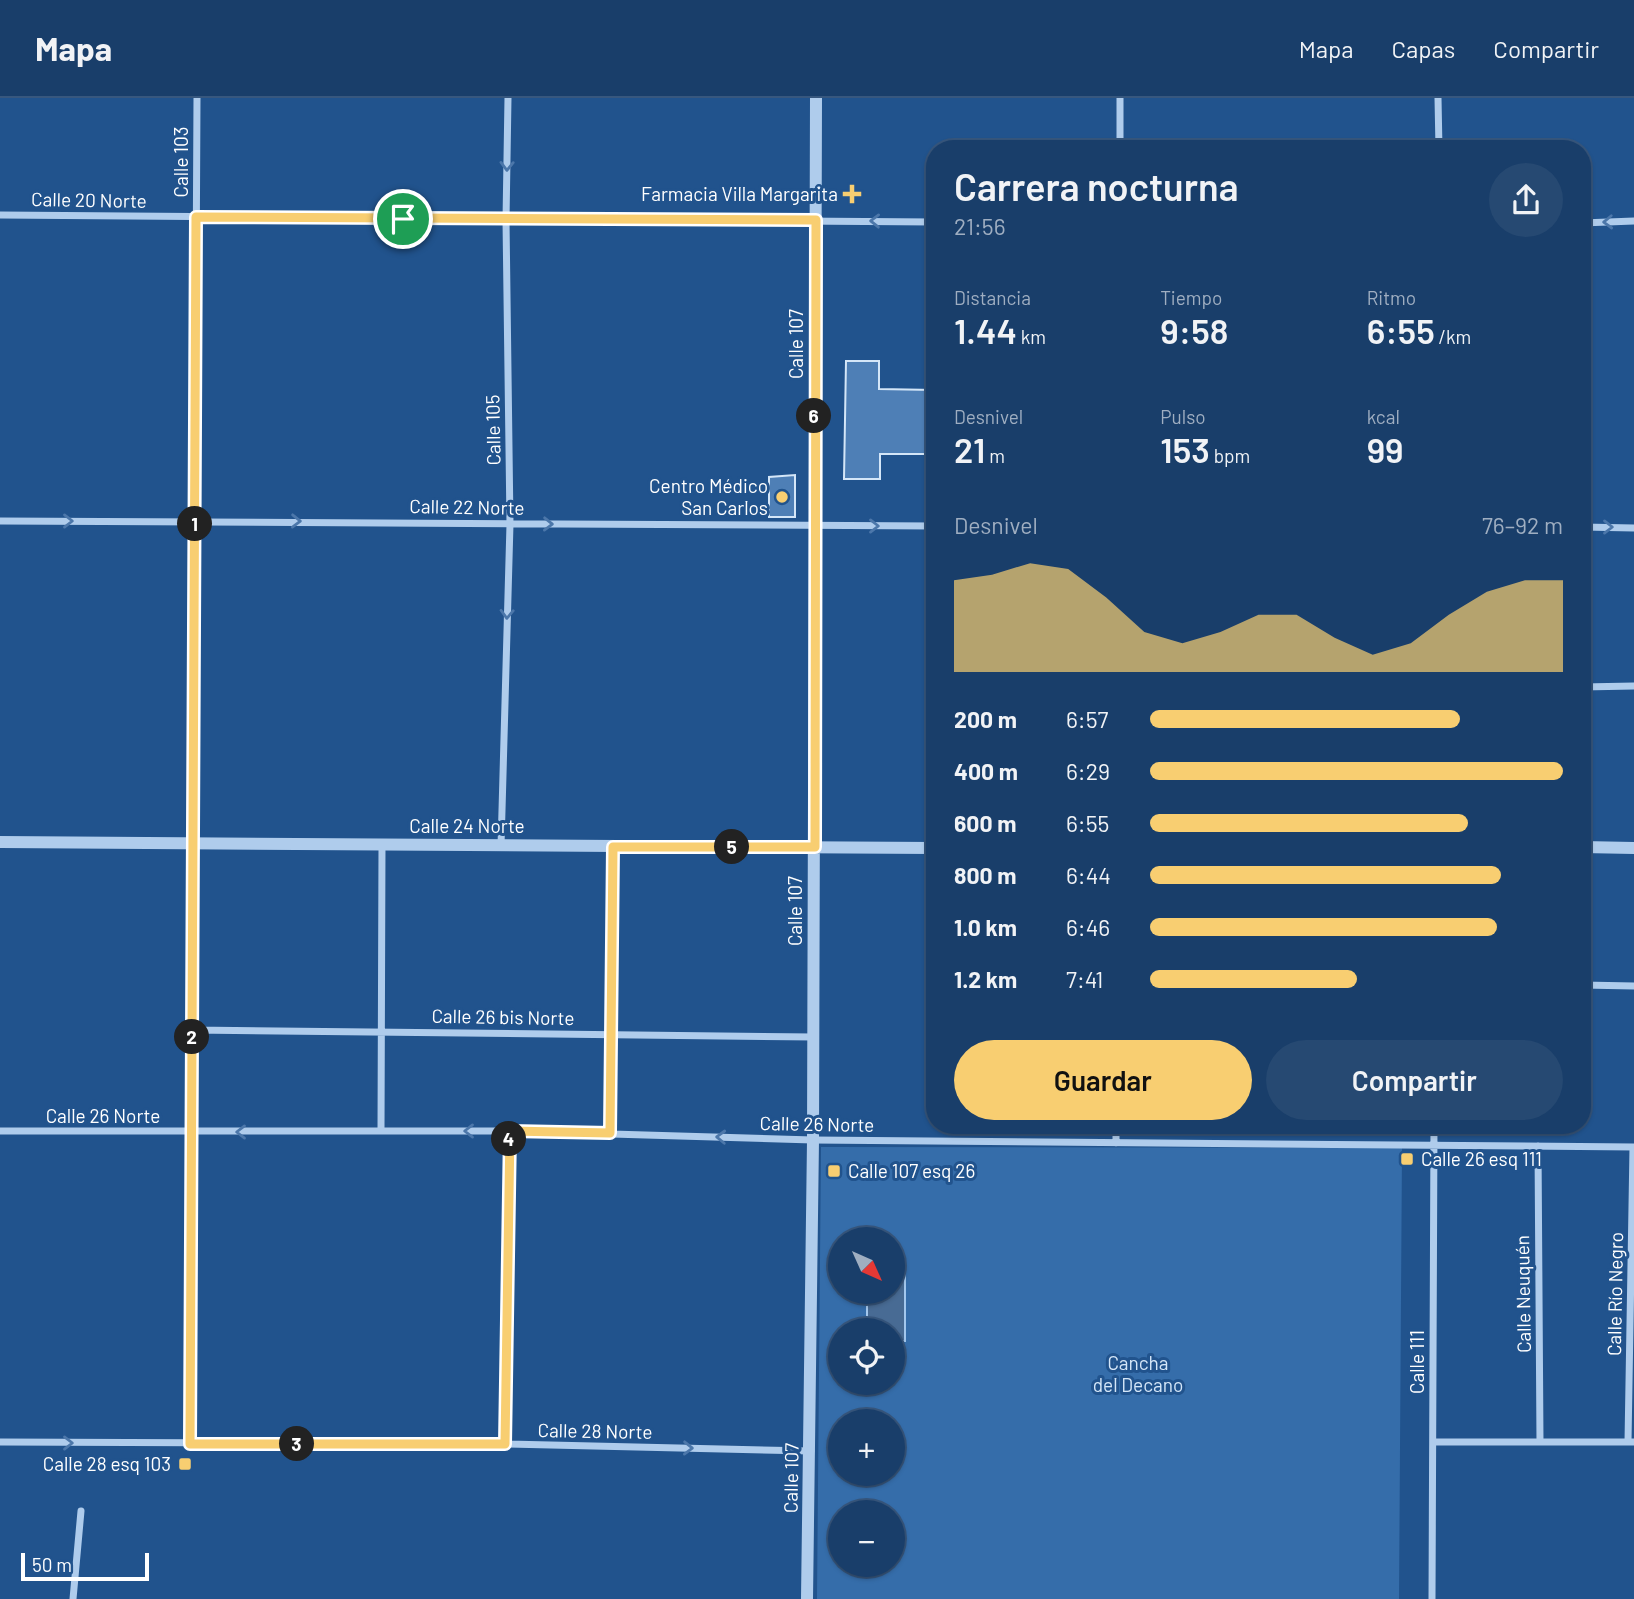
<!DOCTYPE html>
<html lang="es">
<head>
<meta charset="utf-8">
<style>
  :root { --surface:#193e6a; --page:#264972; --text:#f1f3f6; --muted:#9faec1; --line:#37577e; --accent:#f8ce71 }
  body { margin:0; font-family:Barlow,sans-serif; background:var(--page); color:var(--text); height:100vh; display:flex; flex-direction:column; font-size:26px; white-space:nowrap }
  * { box-sizing:border-box; margin:0 }
  p { font-size:23px; color:var(--muted) }
  .icon { flex:none; width:38px; height:38px; fill:none; stroke:currentColor; stroke-width:2; stroke-linecap:round; stroke-linejoin:round }
  .map { position:relative; flex:1; overflow:hidden }
  .sheet { position:absolute; left:926px; top:42px; width:665px; height:994px; display:flex; flex-direction:column; background:var(--surface); border-radius:28px; box-shadow:0 2px 5px #0004,0 0 0 2px var(--line) }
  .sheet>* { flex:none }
  .needle { width:46px; rotate:135deg }
  .tools { position:absolute; left:828px; top:1129px; display:grid; gap:14px }
  .tools a { display:grid; place-items:center; width:77px; height:77px; border-radius:50%; background:var(--surface); box-shadow:0 2px 5px #0004,0 0 0 2px var(--line); font-size:35px }
  .scale { position:absolute; left:21px; bottom:18px; width:128px; box-sizing:border-box; padding-left:7px; border:4px solid #fff; border-top:0; font-size:19px; line-height:24px; white-space:nowrap; color:#fff; -webkit-text-stroke:5px #21538d; paint-order:stroke }
  .pin { position:absolute; display:grid; place-items:center; width:60px; height:60px; color:#fff; margin:-30px; border:4px solid #fff; border-radius:50%; box-shadow:0 2px 7px #0007 }
  .km { position:absolute; width:35px; height:35px; margin:-18px; border-radius:50%; background:#222; color:#fff; font-size:19px; line-height:35px; text-align:center }
  .round { display:grid; place-items:center; flex:none; width:74px; height:74px; border-radius:37px; background:var(--page) }
  .head { display:flex; align-items:center; justify-content:space-between; height:119px; padding:0 28px }
  h1 { font-size:38px; font-weight:600; line-height:52px }
  .figures { display:grid; grid-template-columns:repeat(3,1fr); gap:10px; height:119px; padding:7px 28px }
  .figures div { display:grid; align-content:center }
  .figures b { font-size:35px; font-weight:600 }
  .figures small { font-size:19px; font-weight:400 }
  .figures p { font-size:19px }
  .chart { height:196px; padding:14px 28px }
  .chart p { display:flex; justify-content:space-between }
  .chart svg { width:100%; height:126px; margin-top:7px; fill:var(--accent); opacity:.7 }
  .button { display:flex; gap:14px; margin-top:auto; padding:14px 28px }
  .button a { flex:1; height:80px; border-radius:42px; background:var(--accent); color:#111; font-size:28px; font-weight:600; line-height:80px; text-align:center }
  .button a+a { background:var(--page); color:var(--text) }
  ul { padding:0 28px; list-style:none; font-size:23px }
  li { display:grid; grid-template-columns:112px 84px 1fr; align-items:center; height:52px }
  li i { height:18px; border-radius:9px; background:var(--accent) }
  header { display:flex; align-items:center; gap:42px; box-sizing:border-box; height:98px; padding:0 35px; background:var(--surface); border-bottom:2px solid var(--line) }
  header strong { font-size:33px }
  nav { display:flex; gap:38px; margin-inline-start:auto; font-size:24px }
  .map>svg:first-child { display:block }
</style>
</head>
<body>
<header>
<strong>Mapa</strong>
<nav><a>Mapa</a><a>Capas</a><a>Compartir</a></nav>
</header>
<div class="map">
<svg width="1634" height="1501" viewBox="0 0 1634 1501">
  <rect width="100%" height="100%" fill="#21538d"/>
  <!-- green -->
  <path fill="#356daa" fill-rule="evenodd" d="M821,1049L1402,1050L1399,1501H817ZM840,1141H892V1194H840ZM840,1232H892V1284H840ZM840,1323H892V1376H840ZM840,1414H892V1466H840Z"/>
  <!-- water -->
  <path fill="#486b94" stroke="#a3c7ed" stroke-width="2" d="M893,1176H905V1243H893L892,1232H867V1194H892Z"/>
  <!-- building -->
  <path fill="#4e7fb6" stroke="#d4e6f8" stroke-width="2" d="M846,263H879V291L934,292V356H880V381H844Z
    M795,377V419H769V379Z"/>
  <g fill="none" stroke-linecap="round" stroke-linejoin="round">
    <!-- minor -->
    <path stroke="#afccec" stroke-width="7" d="M1120,0V51
      M1438,0L1439,51
      M0,117L934,124
      M1582,125L1634,123
      M0,423L934,428
      M1582,429L1634,430
      M1582,589L1634,588
      M501,748L510,426L506,122L508,0
      M1582,887L1634,888
      M192,932L814,939
      M0,1033H510L813,1042L1634,1049
      M381,1033L382,747
      M610,1036L613,749
      M1116,1045V1027
      M1538,1048L1540,1344
      M0,1344L505,1346L811,1353
      M1433,1344H1634
      M1628,1344L1633,1049
      M190,1346L197,0
      M505,1346L510,1033
      M73,1501L81,1413
      M1432,1501L1434,1027"/>
    <!-- tertiary -->
    <path stroke="#afccec" stroke-width="12" d="M0,744L934,750
      M1582,749L1634,750
      M807,1501L813,1042L816,0"/>
  </g>
  <!-- one-way arrows -->
  <defs><path id="oneway-chevron" d="M-2-3.5L2.5 0L-2 3.5" fill="none" stroke-width="1.6" stroke-linecap="round" stroke-linejoin="round" transform="scale(1.75)"/></defs>
  <g stroke="#4c77aa">
    <use href="#oneway-chevron" transform="translate(507 68) rotate(91)"/>
    <use href="#oneway-chevron" transform="translate(875 123) rotate(-179)"/>
    <use href="#oneway-chevron" transform="translate(1608 124) rotate(178)"/>
    <use href="#oneway-chevron" transform="translate(68 423)"/>
    <use href="#oneway-chevron" transform="translate(296 423) rotate(1)"/>
    <use href="#oneway-chevron" transform="translate(548 426) rotate(1)"/>
    <use href="#oneway-chevron" transform="translate(874 428)"/>
    <use href="#oneway-chevron" transform="translate(1608 429)"/>
    <use href="#oneway-chevron" transform="translate(507 516) rotate(92)"/>
    <use href="#oneway-chevron" transform="translate(469 1033) rotate(180)"/>
    <use href="#oneway-chevron" transform="translate(241 1034) rotate(180)"/>
    <use href="#oneway-chevron" transform="translate(721 1039) rotate(-178)"/>
    <use href="#oneway-chevron" transform="translate(68 1345)"/>
    <use href="#oneway-chevron" transform="translate(688 1350) rotate(1)"/>
  </g>
  <g fill="none" stroke-linecap="round" stroke-linejoin="round">
    <defs>
      <path id="route" d="M196,119L816,122L815,749H613L610,1035L510,1033L505,1346H190Z"/>
    </defs>
    <!-- route casing -->
    <use href="#route" stroke="#fff" stroke-width="14"/>
    <!-- route -->
    <use href="#route" stroke="#f8ce71" stroke-width="9"/>
  </g>
  <!-- markers -->
  <g fill="#f8ce71" stroke="#21538d" stroke-width="2.5">
    <path d="M848.5 85.5h7v7h7v7h-7v7h-7v-7h-7v-7h7z"/>
    <circle cx="782" cy="399" r="7"/>
    <rect x="1400" y="1054" width="14" height="14" rx="3.5"/>
    <rect x="827" y="1066" width="14" height="14" rx="3.5"/>
    <rect x="178" y="1359" width="14" height="14" rx="3.5"/>
  </g>
  <g text-anchor="middle" stroke-width="6" stroke-linejoin="round" paint-order="stroke">
    <!-- street labels -->
    <g font-size="19" fill="#fff" stroke="#21538d">
      <text transform="translate(181 64) rotate(-90)" y="7">Calle 103</text>
      <text transform="translate(89 102) rotate(1)" y="7">Calle 20 Norte</text>
      <text transform="translate(796 246) rotate(-90)" y="7">Calle 107</text>
      <text transform="translate(493 332) rotate(-91)" y="7">Calle 105</text>
      <text transform="translate(467 409) rotate(1)" y="7">Calle 22 Norte</text>
      <text x="467" y="735">Calle 24 Norte</text>
      <text transform="translate(795 813) rotate(-90)" y="7">Calle 107</text>
      <text transform="translate(503 919) rotate(1)" y="7">Calle 26 bis Norte</text>
      <text x="103" y="1025">Calle 26 Norte</text>
      <text transform="translate(817 1026) rotate(1)" y="7">Calle 26 Norte</text>
      <text transform="translate(1523 1196) rotate(-91)" y="7">Calle Neuquén</text>
      <text transform="translate(1615 1196) rotate(-89)" y="7">Calle Río Negro</text>
      <text transform="translate(1417 1264) rotate(-90)" y="7">Calle 111</text>
      <text transform="translate(595 1333) rotate(1)" y="7">Calle 28 Norte</text>
      <text transform="translate(791 1380) rotate(-89)" y="7">Calle 107</text>
    </g>
    <!-- poi labels -->
    <g font-size="19" fill="#fff" stroke="#21538d" text-anchor="end">
      <text x="838" y="103">Farmacia Villa Margarita</text>
      <text x="768" y="395">Centro Médico<tspan x="768" dy="22">San Carlos</tspan></text>
      <text x="1421" y="1068" text-anchor="start">Calle 26 esq 111</text>
      <text x="848" y="1080" text-anchor="start">Calle 107 esq 26</text>
      <text x="171" y="1373">Calle 28 esq 103</text>
    </g>
    <!-- park labels -->
    <g font-size="19" fill="#d4e6f8" stroke="#21538d">
      <text x="1138" y="1272">Cancha<tspan x="1138" dy="22">del Decano</tspan></text>
    </g>
  </g>
</svg>
<div class="tools">
<a><svg class="needle" viewBox="-14 -14 28 28"><path d="M0-13l5 13h-10z" fill="#e53935"/><path d="M0 13l5-13h-10z" fill="#9faec1"/></svg></a>
<a><svg class="icon" aria-label="locate" viewBox="0 0 24 24"><circle cx="12" cy="12" r="6"/><path d="M12 2v4M12 18v4M2 12h4M18 12h4"/></svg></a>
<a>+</a>
<a>−</a>
</div>
<div class="scale">50 m</div>
<div class="pin" style="left:403px;top:121px;background:#1e9e55"><svg class="icon" aria-label="arrive" viewBox="0 0 24 24"><path d="M6 21V4h12l-3 4 3 4H6"/></svg></div>
<b class="km" style="left:195px;top:426px">1</b>
<b class="km" style="left:192px;top:939px">2</b>
<b class="km" style="left:297px;top:1346px">3</b>
<b class="km" style="left:509px;top:1041px">4</b>
<b class="km" style="left:732px;top:749px">5</b>
<b class="km" style="left:814px;top:318px">6</b>
<section class="sheet">
<div class="head"><div><h1>Carrera nocturna</h1><p>21:56</p></div><a class="round"><svg class="icon" aria-label="share" viewBox="0 0 24 24"><path d="M12 15V3M7 8l5-5 5 5M5 13v7h14v-7"/></svg></a></div>
<div class="figures">
<div><p>Distancia</p><b>1.44<small> km</small></b></div>
<div><p>Tiempo</p><b>9:58</b></div>
<div><p>Ritmo</p><b>6:55<small> /km</small></b></div>
</div>
<div class="figures">
<div><p>Desnivel</p><b>21<small> m</small></b></div>
<div><p>Pulso</p><b>153<small> bpm</small></b></div>
<div><p>kcal</p><b>99</b></div>
</div>
<div class="chart"><p><span>Desnivel</span>76–92 m</p>
<svg viewBox="0 0 160 44" preserveAspectRatio="none"><path d="M0 44V12L10 10L20 6L30 8L40 18L50 30L60 34L70 30L80 24L90 24L100 32L110 38L120 34L130 24L140 16L150 12L160 12V44z"/></svg>
</div>
<ul>
<li><b>200 m</b>6:57<i style="width:75%"></i></li>
<li><b>400 m</b>6:29<i style="width:100%"></i></li>
<li><b>600 m</b>6:55<i style="width:77%"></i></li>
<li><b>800 m</b>6:44<i style="width:85%"></i></li>
<li><b>1.0 km</b>6:46<i style="width:84%"></i></li>
<li><b>1.2 km</b>7:41<i style="width:50%"></i></li>
</ul>
<div class="button"><a>Guardar</a><a>Compartir</a></div>
</section>
</div>
</body>
</html>
